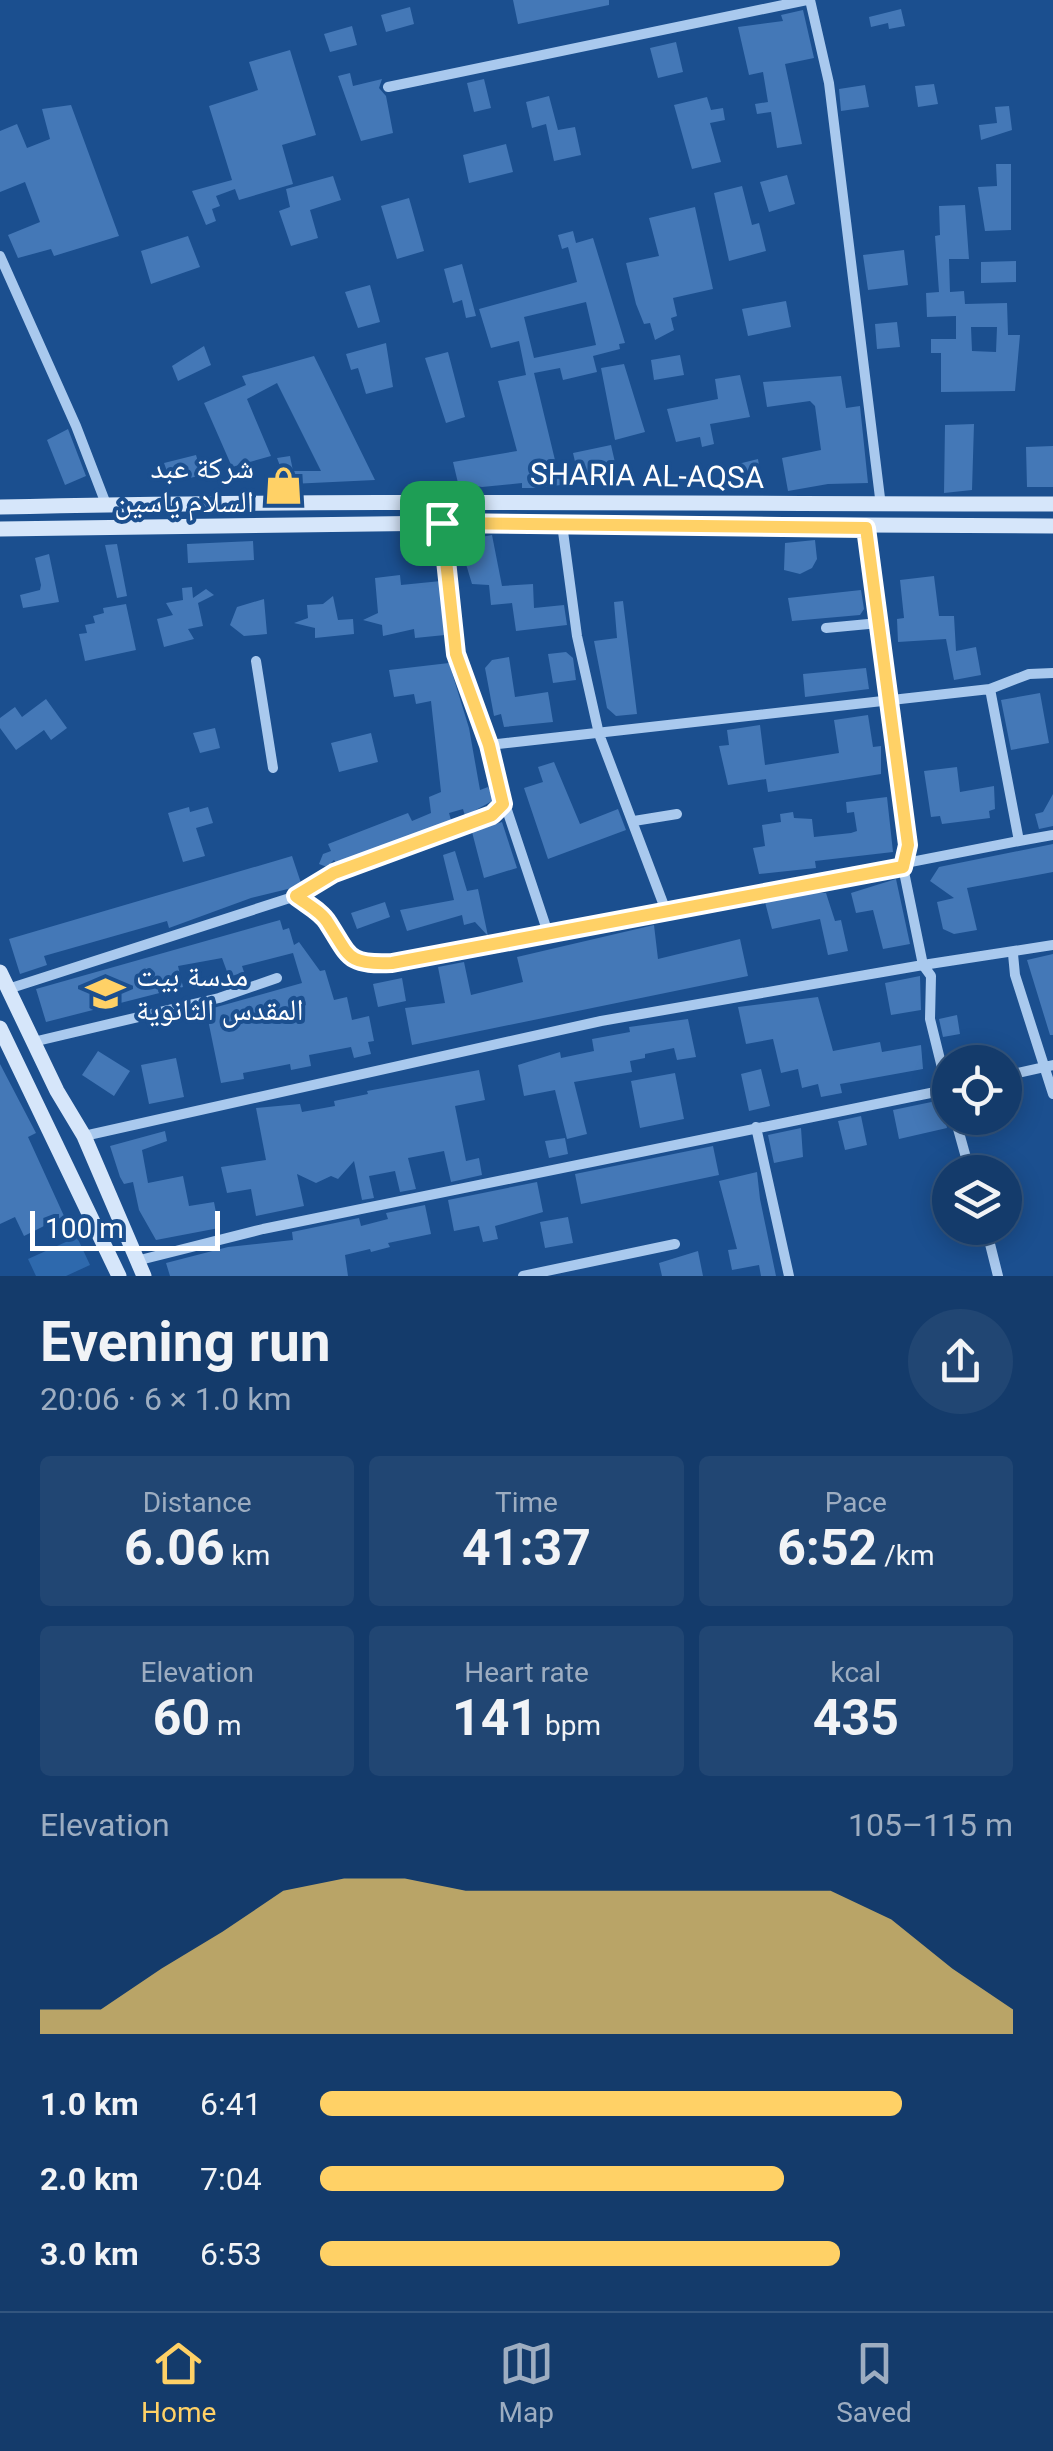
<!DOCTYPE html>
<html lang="en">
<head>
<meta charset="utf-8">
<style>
  :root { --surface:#143b6b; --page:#214673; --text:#f1f3f6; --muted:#9dadc1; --line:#33557e; --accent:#ffd166 }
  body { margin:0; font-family:Roboto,"Noto Naskh Arabic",sans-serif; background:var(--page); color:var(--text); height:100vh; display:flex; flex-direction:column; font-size:38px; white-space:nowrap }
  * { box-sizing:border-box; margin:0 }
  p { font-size:32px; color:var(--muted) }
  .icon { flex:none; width:55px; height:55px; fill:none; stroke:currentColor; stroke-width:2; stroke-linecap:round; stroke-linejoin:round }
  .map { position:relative; height:1276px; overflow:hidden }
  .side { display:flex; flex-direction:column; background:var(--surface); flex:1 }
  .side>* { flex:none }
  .buttons { position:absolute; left:932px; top:1045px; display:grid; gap:20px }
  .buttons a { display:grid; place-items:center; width:90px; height:90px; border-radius:50%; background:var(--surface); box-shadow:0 5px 25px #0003,0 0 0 2px var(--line); font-size:50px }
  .scale { position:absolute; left:30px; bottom:25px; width:190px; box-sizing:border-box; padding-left:10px; border:5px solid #fff; border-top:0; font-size:28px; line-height:35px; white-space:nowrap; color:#fff; -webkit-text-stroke:8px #1b4f8f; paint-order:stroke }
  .pin { position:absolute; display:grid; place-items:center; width:85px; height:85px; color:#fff; margin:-42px; border-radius:20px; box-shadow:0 5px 15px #0006 }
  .round { display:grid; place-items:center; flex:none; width:105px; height:105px; border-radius:52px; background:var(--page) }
  .head { display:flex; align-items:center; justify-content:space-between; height:170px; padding:0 40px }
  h1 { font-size:55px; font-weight:700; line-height:75px }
  .figures { display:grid; grid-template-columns:repeat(3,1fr); gap:15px; height:170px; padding:10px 40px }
  .figures div { display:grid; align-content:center; border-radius:10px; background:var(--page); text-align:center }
  .figures b { font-size:50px; font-weight:700 }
  .figures small { font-size:28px; font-weight:400 }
  .figures p { font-size:28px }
  .chart { height:280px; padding:20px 40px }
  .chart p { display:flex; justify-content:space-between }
  .chart svg { width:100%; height:180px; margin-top:10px; fill:var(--accent); opacity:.7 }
  ul { padding:0 40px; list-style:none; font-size:32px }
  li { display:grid; grid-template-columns:160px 120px 1fr; align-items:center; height:75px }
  li i { height:25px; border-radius:12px; background:var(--accent) }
  .tabs { display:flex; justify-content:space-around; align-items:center; height:140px; border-top:2px solid var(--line); background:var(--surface); font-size:28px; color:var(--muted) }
  .tabs a { display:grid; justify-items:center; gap:5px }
  .tabs .on { color:var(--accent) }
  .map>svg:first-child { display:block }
</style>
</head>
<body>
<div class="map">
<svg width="1053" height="1276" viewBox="0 0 1053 1276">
  <rect width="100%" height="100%" fill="#1b4f8f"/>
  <!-- green -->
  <path fill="#2e69ad" d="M77,1237L90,1265L66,1276H36L28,1259Z"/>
  <!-- building -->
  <path fill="#4478b7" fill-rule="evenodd" d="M513,0H609V5L518,24Z
    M410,7L414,24L386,32L381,15Z
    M901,9L905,26L889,29L888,23L871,27L869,17Z
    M803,10L814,58L785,64L802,144L777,148L771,112L757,114L755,104L768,102L763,72L749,75L738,27L783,21L781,15Z
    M352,26L357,45L330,52L324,34Z
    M676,42L683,72L658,78L650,48Z
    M290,50L316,135L282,145L293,184L239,200L235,189L216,196L220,206L212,209L216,221L206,225L192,191L232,180L209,106L258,90L249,62Z
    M350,73L353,86L382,79L379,88L386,96L393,133L361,141L338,76Z
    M484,79L491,108L474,112L467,83Z
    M934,84L938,104L918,107L915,86Z
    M865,85L869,107L841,111L839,89Z
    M549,96L558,130L575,127L581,155L554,161L546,124L532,128L526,102Z
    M707,97L711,110L723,108L725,120L710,123L721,162L692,169L674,105Z
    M71,105L119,236L54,256L51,249L18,258L8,235L40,222L25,182L0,192V131L17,124L27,148L50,139L42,109Z
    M1009,106L1012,130L981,140L979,125L997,123L995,107Z
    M506,144L513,172L469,183L463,155Z
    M996,164H1011V230L985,231L978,187L997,186Z
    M787,175L795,204L769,212L760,182Z
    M333,176L341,200L310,210L318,238L291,246L279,211L290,207L286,189Z
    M742,186L752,225L759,223L766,251L729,261L714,193Z
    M409,198L424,251L397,259L381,206Z
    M965,205L969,259H949L950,292L964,291L965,304L1007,303L1008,335H1020L1015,391L941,392V353H931V339H956V316L927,317L926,293L939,292L935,236L940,235L939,206ZM971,327H997L996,352L972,351Z
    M695,207L713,289L673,298L677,316L671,318L674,330L655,340L650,323L644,324L636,304L626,263L659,256L649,218Z
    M573,231L576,243L593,238L625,343L619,344L620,349L593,356L597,372L563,380L560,368L534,373L561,485L535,488H522V483L482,487L458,483L453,462L517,451L498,381L526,375L519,341L491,348L479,309L577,282L568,247L562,249L558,235ZM586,302L596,345L534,358L524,317Z
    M188,236L200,267L151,284L141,251Z
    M904,250L908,285L868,290L863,255Z
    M1016,261V282L981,283V262Z
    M462,264L476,316L466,318L462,300L453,303L444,269Z
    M370,285L380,322L358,328L345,292Z
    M786,301L791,327L748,336L742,309Z
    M897,322L900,347L877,349L875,324Z
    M386,343L393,387L366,394L358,368L351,370L346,354Z
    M204,346L211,365L178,381L172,366Z
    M448,352L465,417L446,423L425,358Z
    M680,355L684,375L654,380L651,360Z
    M314,356L375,480L291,484L290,492L277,458L290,456L293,471H321L277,383L247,399L271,456L232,467L204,403L246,385L242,376Z
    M624,364L645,432L615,440L601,368Z
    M740,375L750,417L710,424L714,444L702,447L700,437L676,442L667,409L718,399L715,379Z
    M841,376L846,408L860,406L868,483L828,484L788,491L782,458L821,450L815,406L810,401L767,407L763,382Z
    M974,424L972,490L944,493L945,425Z
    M68,429L86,476L65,485L47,440Z
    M611,445L619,480L580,483L573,453Z
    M1053,446V487H1027L1026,447Z
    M196,455L202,475L178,481L175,471L168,474L164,463Z
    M758,459L762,485L730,486L726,467Z
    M492,535L502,586L533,584L534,608L564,605L567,625L516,631L512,603L491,605L489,585L472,584L459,541Z
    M815,540L817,559L812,568L800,574L784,570L785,543Z
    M253,541L254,560L188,563L187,544Z
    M117,544L127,596L117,598L105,545Z
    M49,554L59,602L23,608L20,595L40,590L41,585L35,558Z
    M400,575L401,585L441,581L445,635L415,638L414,629L383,636L382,625L363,620L378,613L375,578Z
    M934,576L939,616H954L956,651L976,647L981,675L954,680L946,639L898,642L897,619L904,618L900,580Z
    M192,587L193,598L206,589L214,595L198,603L203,626L188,629L194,639L164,647L157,619L173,615L166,603L183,600L182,588Z
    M861,590L864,609L860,615L792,621L788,598Z
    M333,596L338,620L353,619L354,634L315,638V628L294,623L308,618L307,605L323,604Z
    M264,599L267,634L244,636L230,625L237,607Z
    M623,601L637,714L616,716L607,708L594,641L617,638L614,602Z
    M126,604L136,650L85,661L79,634L87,633L85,625L95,623L93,616L104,613L103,608Z
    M566,652L573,658L576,680L553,683L548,654Z
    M509,657L515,697L548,692L553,722L504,727L501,714L494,716L485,668L492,660Z
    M449,663L469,728L480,790L488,787L494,800L465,816L463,809L449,813L451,820L336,863L334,860L327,867L319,864L323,854L331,851L328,844L408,813L412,821L431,813L429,797L441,792L431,701L416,704L414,694L394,697L389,670Z
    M866,668L869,689L805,697L803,674Z
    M1040,693L1049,743L1011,750L1001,700Z
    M46,699L67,728L51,740L44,730L16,750L0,728V718L15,707L22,717Z
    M868,715L873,747L881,746V774L768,792L766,779L728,785L719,746L729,745L727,730L760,725L765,765L839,753L834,720Z
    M215,728L220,748L200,753L193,733Z
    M371,733L378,762L339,772L331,743Z
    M554,762L580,824L618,809L626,830L548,859L524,788L543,782L538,767Z
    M957,767L960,792L994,786L995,809L989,811L990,818L942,824L940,816L931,817L924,771Z
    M1053,794V826L1039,829L1035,814L1043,812Z
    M887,797L893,852L815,861L816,868L759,874L753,848L765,846L762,825L781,822L780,814L793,812L794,818L812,819L814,837L851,833L857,831L854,812L847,813L846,802Z
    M189,807L190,812L208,807L213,823L196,828L205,856L183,862L168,813Z
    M502,822L517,868L484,878L472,832Z
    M1053,844V872L967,888L977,930L954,934L943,929L937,902L954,898L930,881L939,867Z
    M455,851L467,891L478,889L488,936L475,922L464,925L462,915L407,931L400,910L454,900L443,855Z
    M292,856L301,883L292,888L251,898L169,928L167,921L44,956L47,965L20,974L9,939Z
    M896,879L910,944L883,949L873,910L856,913L851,893Z
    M813,893H826L835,921L841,920L848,951L828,955L820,919L772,929L765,902Z
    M385,902L390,917L357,929L351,913Z
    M280,920L283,930L289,928L294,945L299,942L320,971L325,970L334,1000L347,997L352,1020L369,1016L374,1041L368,1042L371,1054L354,1058L351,1047L309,1055L311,1066L291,1070L290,1064L243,1073L244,1079L221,1083L206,1010L302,983L293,953L242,966L244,972L229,977L222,958L178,966L183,987L46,1022L36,989Z
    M654,925L658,959L740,939L748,976L412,1045L405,1008L445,1003L438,967L464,962L471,995L523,982L517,957Z
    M1053,954V1035H1050L1027,960Z
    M920,976L921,1010L891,1015L885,983Z
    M402,978L406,1001L378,1007L373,984Z
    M818,997L833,1051L880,1042L882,1052L921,1045L923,1069L840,1084L842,1093L821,1097L818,1084L802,1088L798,1069L781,1073L773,1039L746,1044L738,1007Z
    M957,1015L960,1034L943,1037L939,1019Z
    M688,1019L696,1057L677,1060L674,1048L645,1054V1058L630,1061L632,1072L574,1082L587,1134L567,1139L555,1090L524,1096L518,1065L560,1052L561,1058L594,1051L592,1039L630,1032L629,1027Z
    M98,1051L130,1071L114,1096L82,1075Z
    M176,1058L184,1097L149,1104L141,1065Z
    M0,1064L36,1133L28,1137L64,1216L24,1236L15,1217L0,1224Z
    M761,1069L770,1106L749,1111L741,1074Z
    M479,1070L485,1100L455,1106L466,1161L479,1158L482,1175L451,1182L444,1151L408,1158L416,1189L400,1192L395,1171L369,1176L374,1198L362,1200L354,1161L338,1179L331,1176L316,1183L297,1174L304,1206L256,1216L251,1189L227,1193L221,1167L266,1160L256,1108L300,1104L302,1112L335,1106L334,1101L368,1094L367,1091Z
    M675,1073L684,1119L640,1128L631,1081Z
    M941,1100L947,1128L899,1139L893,1110Z
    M861,1116L867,1145L845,1150L838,1121Z
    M801,1128L803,1157L774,1163L768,1135Z
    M165,1131L167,1141L142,1150L148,1183L183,1176L189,1206L214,1202L219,1228L156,1240L139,1210L133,1182L124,1184L120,1177L110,1146Z
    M565,1138L568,1154L549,1158L545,1141Z
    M713,1146L719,1175L581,1204L575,1174Z
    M757,1172L760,1199L776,1276H761L759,1265L732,1270L728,1250L737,1249L719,1181Z
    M537,1182L543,1212L495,1226L498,1239L483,1242L479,1226L454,1231L448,1200Z
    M425,1205L431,1234L388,1243L390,1247L371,1252L370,1249L345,1255L348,1276H170L166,1263L228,1247L293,1240L292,1232L359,1218L361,1226L388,1219L386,1213Z
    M568,1217L573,1243L545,1248L540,1222Z
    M698,1251L703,1276H662L659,1263Z"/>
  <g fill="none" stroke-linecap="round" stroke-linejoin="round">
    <!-- minor -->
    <path stroke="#a9c9ee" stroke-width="10" d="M810,0L829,83L881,506
      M388,87L807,0
      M0,256L76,426L106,504
      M443,500L455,654L549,936
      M562,524L577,636L599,734L666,911
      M826,628L879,623
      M256,661L273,768
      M489,745L990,689L1029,674L1053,673
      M634,821L677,814
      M1019,841L1053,835
      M296,896C306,904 322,912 328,923C350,957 347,965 392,963L1019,841L990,689
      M1013,954L1015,975L1053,1094
      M8,989L296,896L334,873L492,815L503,804
      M33,1042L219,998L277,978
      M1005,1076L1053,1065
      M950,1100L930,1019L931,976L923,965L1053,945
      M955,1118L970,1172
      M756,1127L789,1276
      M84,1136L601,1021L923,965L903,867L909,845L866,528
      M986,1228L998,1276
      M136,1261L263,1229L950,1089
      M523,1276L675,1244"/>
    <!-- secondary -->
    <path stroke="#d6e6fa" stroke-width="15" d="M0,507C351,499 702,504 1053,504
      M0,529L450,523L1053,526
      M0,972L57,1091L84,1136L144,1276
      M0,1028L119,1276"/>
  </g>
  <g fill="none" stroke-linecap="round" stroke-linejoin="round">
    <defs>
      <path id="route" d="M442,523L866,528L908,845L903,867L392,963C347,965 350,957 328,923C322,912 306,904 296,896L334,873L492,815L503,804L489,745L456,654Z"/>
    </defs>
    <!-- route casing -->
    <use href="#route" stroke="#fff" stroke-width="20"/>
    <!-- route -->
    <use href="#route" stroke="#ffd166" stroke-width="12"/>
  </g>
  <!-- icons -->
  <defs>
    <symbol id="shop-bare" viewBox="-9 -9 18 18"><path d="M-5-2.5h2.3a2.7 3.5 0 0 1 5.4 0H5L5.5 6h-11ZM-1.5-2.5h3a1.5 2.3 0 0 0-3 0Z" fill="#ffd166" stroke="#1b4f8f" stroke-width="2.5" paint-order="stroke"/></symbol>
    <symbol id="school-bare" viewBox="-9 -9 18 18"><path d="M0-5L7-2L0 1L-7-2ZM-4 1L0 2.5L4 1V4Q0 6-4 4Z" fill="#ffd166" stroke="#1b4f8f" stroke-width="2.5" paint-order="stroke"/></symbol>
  </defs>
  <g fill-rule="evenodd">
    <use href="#shop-bare" x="256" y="458" width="55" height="55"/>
    <use href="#school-bare" x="78" y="966" width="55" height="55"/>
  </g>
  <g text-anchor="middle" stroke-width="8" stroke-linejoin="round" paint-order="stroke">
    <!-- poi labels -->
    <g font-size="30" fill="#fff" stroke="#1b4f8f" text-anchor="end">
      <text x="254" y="478">شركة عبد<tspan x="254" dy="34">السلام ياسين</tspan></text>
      <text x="136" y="986" text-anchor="start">مدسة بيت<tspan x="136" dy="34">المقدس الثانوية</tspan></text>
    </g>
    <!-- street labels -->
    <g font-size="30" fill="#fff" stroke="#1b4f8f">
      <text transform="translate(647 476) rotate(1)" y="10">SHARIA AL-AQSA</text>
    </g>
  </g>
</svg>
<div class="buttons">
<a><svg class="icon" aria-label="locate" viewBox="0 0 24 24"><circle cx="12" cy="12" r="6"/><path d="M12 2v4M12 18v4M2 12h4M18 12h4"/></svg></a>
<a><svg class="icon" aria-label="layers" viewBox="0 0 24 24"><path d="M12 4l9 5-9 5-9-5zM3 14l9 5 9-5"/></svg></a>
</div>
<div class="scale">100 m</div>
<div class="pin" style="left:442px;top:523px;background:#1e9e55"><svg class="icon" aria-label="arrive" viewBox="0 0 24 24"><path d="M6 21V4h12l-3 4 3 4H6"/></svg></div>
</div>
<section class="side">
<div class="head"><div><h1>Evening run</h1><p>20:06 · 6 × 1.0 km</p></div><a class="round"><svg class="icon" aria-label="share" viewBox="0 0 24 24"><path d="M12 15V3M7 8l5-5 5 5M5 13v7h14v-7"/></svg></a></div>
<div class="figures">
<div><p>Distance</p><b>6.06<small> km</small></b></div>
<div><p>Time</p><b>41:37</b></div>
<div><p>Pace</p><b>6:52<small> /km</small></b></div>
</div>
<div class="figures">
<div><p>Elevation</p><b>60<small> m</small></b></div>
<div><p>Heart rate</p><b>141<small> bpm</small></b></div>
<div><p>kcal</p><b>435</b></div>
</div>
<div class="chart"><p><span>Elevation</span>105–115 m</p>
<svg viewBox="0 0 160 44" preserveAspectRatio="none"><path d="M0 44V38L10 38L20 28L30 19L40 9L50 6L60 6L70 9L80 9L90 9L100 9L110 9L120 9L130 9L140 16L150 28L160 38V44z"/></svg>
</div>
<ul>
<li><b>1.0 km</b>6:41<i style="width:84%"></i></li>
<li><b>2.0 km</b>7:04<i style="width:67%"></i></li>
<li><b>3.0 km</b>6:53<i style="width:75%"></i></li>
</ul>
</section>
<nav class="tabs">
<a class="on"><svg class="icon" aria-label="home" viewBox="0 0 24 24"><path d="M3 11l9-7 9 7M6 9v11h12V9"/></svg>Home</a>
<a><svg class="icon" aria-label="map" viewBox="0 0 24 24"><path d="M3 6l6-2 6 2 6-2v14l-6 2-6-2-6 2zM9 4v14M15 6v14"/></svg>Map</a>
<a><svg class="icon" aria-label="saved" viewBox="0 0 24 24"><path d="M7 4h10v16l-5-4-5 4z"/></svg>Saved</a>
</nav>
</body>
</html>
